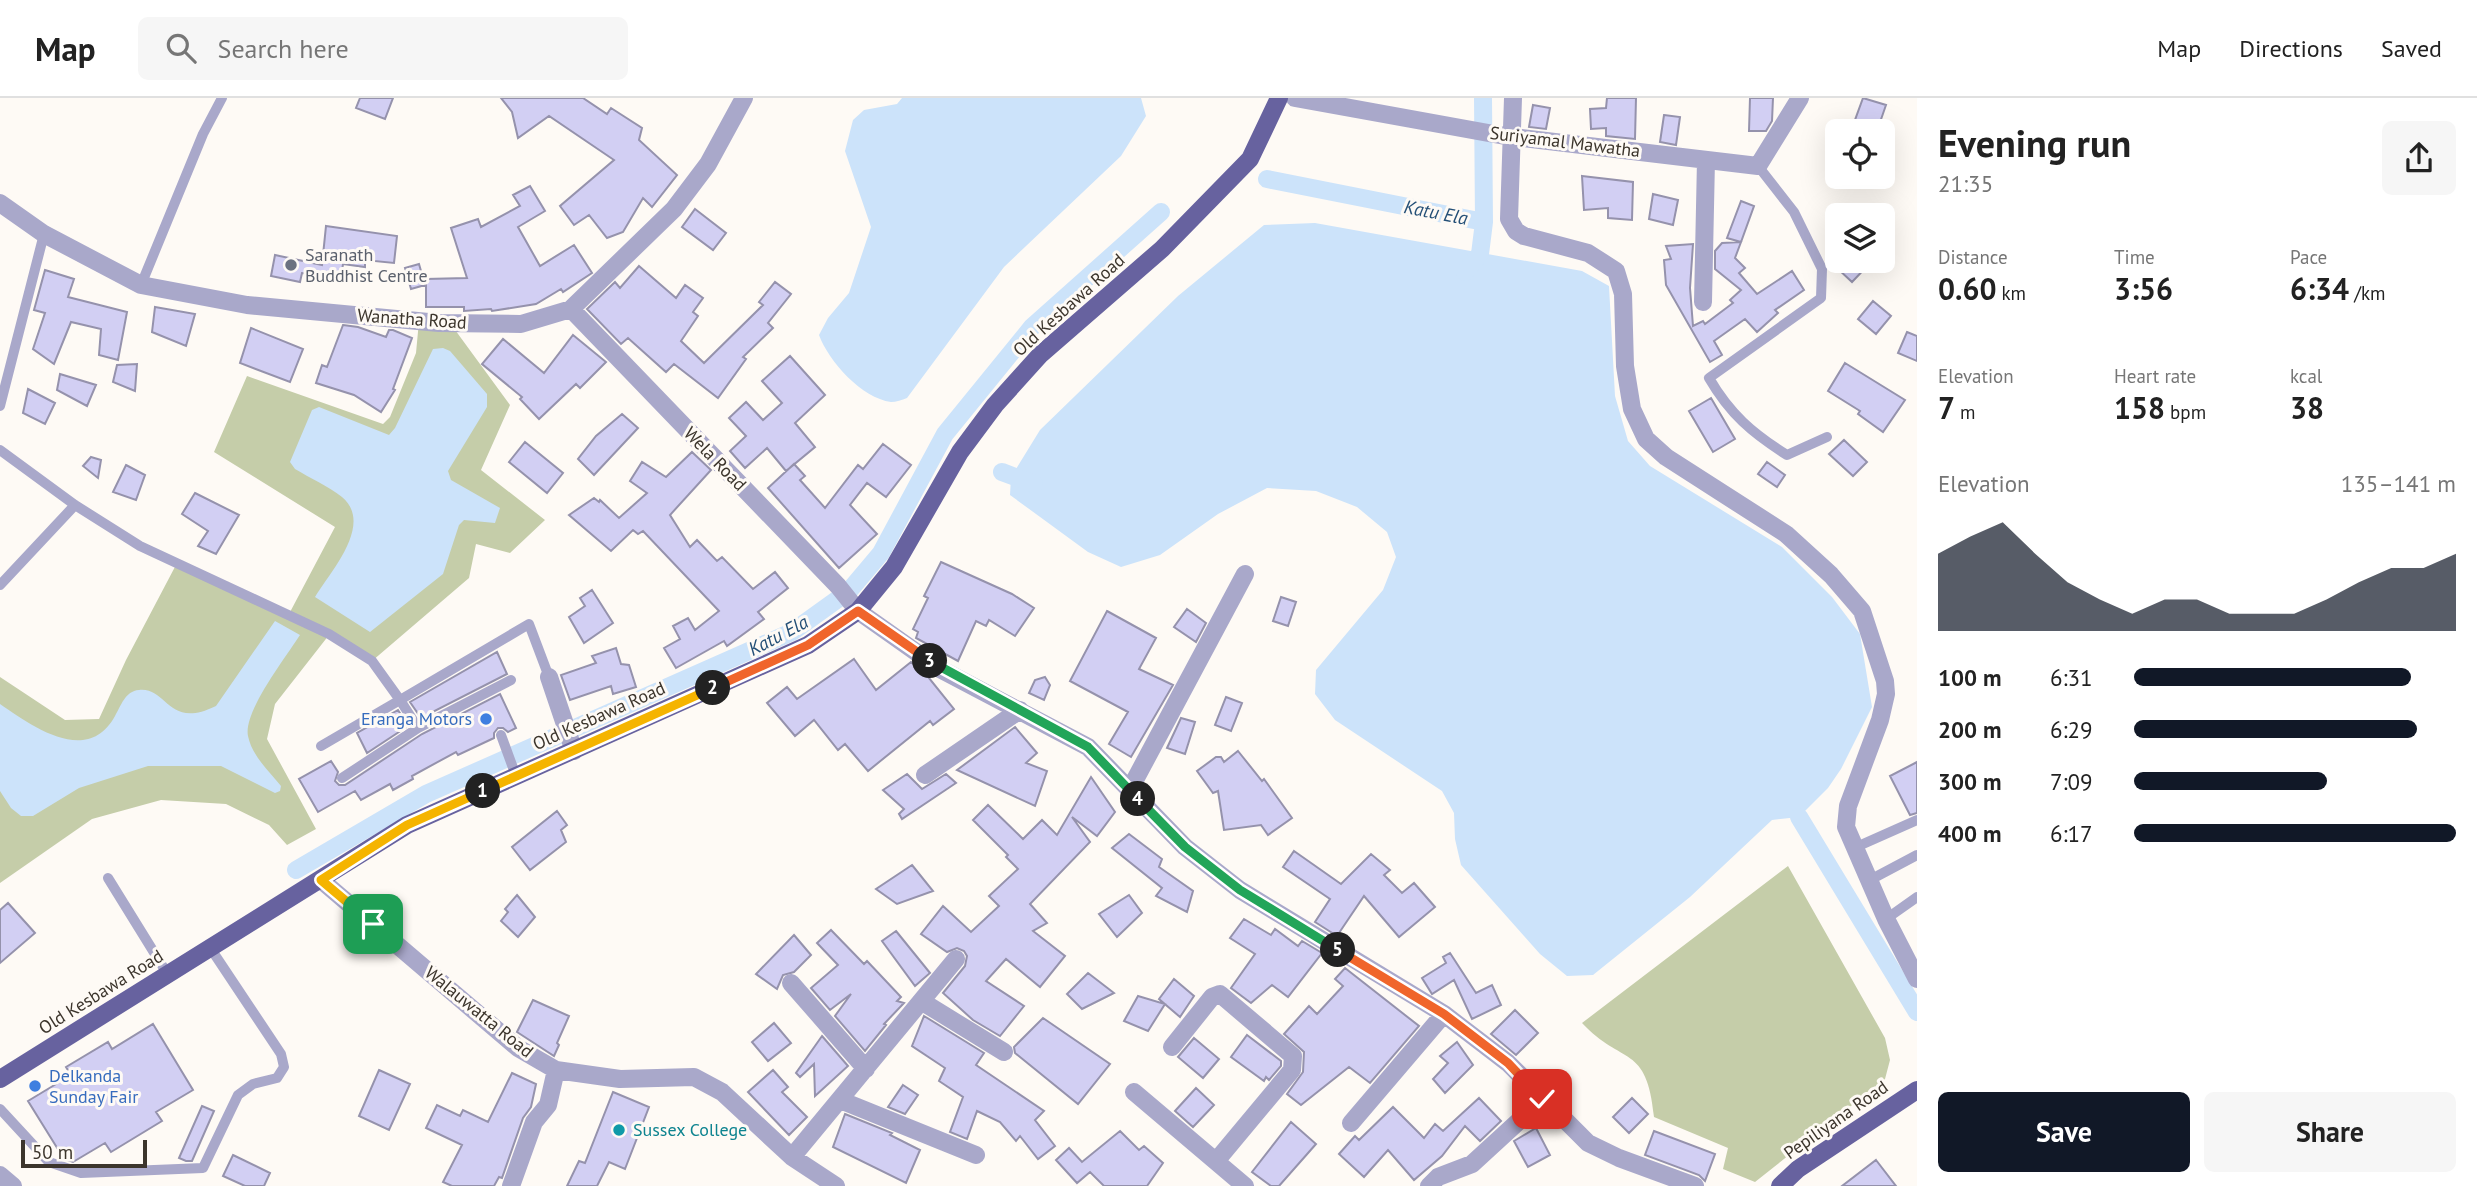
<!DOCTYPE html>
<html lang="en">
<head>
<meta charset="utf-8">
<style>
  :root { --surface:#fff; --page:#f6f6f6; --text:#222; --muted:#767676; --line:#e0e0e0; --accent:#111827 }
  body { margin:0; font-family:"PT Sans",sans-serif; background:var(--page); color:var(--text); height:100vh; display:flex; flex-direction:column; font-size:26px; white-space:nowrap }
  * { box-sizing:border-box; margin:0 }
  p { font-size:23px; color:var(--muted) }
  .icon { flex:none; width:38px; height:38px; fill:none; stroke:currentColor; stroke-width:2; stroke-linecap:round; stroke-linejoin:round }
  .map { position:relative; flex:1; overflow:hidden }
  .drawer { display:flex; flex-direction:column; background:var(--surface); width:560px }
  .drawer>* { flex:none }
  .controls { position:absolute; left:1825px; top:21px; display:grid; gap:14px }
  .controls a { display:grid; place-items:center; width:70px; height:70px; border-radius:10px; background:var(--surface); box-shadow:0 7px 28px #0002; font-size:35px }
  .scale { position:absolute; left:21px; bottom:18px; width:126px; box-sizing:border-box; padding-left:7px; border:4px solid #3c352c; border-top:0; font-size:19px; line-height:24px; white-space:nowrap; color:#3c352c; -webkit-text-stroke:5px #fefaf5; paint-order:stroke }
  .pin { position:absolute; display:grid; place-items:center; width:60px; height:60px; color:#fff; margin:-30px; border-radius:14px; box-shadow:0 4px 10px #0006 }
  .km { position:absolute; width:35px; height:35px; margin:-18px; border-radius:50%; background:#222; color:#fff; font-size:19px; line-height:35px; text-align:center }
  .round { display:grid; place-items:center; flex:none; width:74px; height:74px; border-radius:10px; background:var(--page) }
  .summary { display:flex; align-items:center; justify-content:space-between; height:119px; padding:0 21px }
  h1 { font-size:38px; font-weight:600; line-height:52px }
  .figures { display:grid; grid-template-columns:repeat(3,1fr); gap:10px; height:119px; padding:7px 21px }
  .figures div { display:grid; align-content:center }
  .figures b { font-size:30px; font-weight:600 }
  .figures small { font-size:19px; font-weight:400 }
  .figures p { font-size:19px }
  .chart { height:196px; padding:14px 21px }
  .chart p { display:flex; justify-content:space-between }
  .chart svg { width:100%; height:126px; margin-top:7px; fill:var(--accent); opacity:.7 }
  .button { display:flex; gap:14px; margin-top:auto; padding:14px 21px }
  .button a { flex:1; height:80px; border-radius:10px; background:var(--accent); color:#fff; font-size:28px; font-weight:600; line-height:80px; text-align:center }
  .button a+a { background:var(--page); color:var(--text) }
  ul { padding:0 21px; list-style:none; font-size:23px }
  li { display:grid; grid-template-columns:112px 84px 1fr; align-items:center; height:52px }
  li i { height:18px; border-radius:9px; background:var(--accent) }
  header { display:flex; align-items:center; gap:42px; box-sizing:border-box; height:98px; padding:0 35px; background:var(--surface); border-bottom:2px solid var(--line) }
  header strong { font-size:33px }
  nav { display:flex; gap:38px; margin-inline-start:auto; font-size:24px }
  .search { width:490px; height:63px; background:var(--page); display:flex; align-items:center; gap:18px; box-sizing:border-box; padding:0 24px; border-radius:10px; color:var(--muted); font-size:26px }
  main { display:flex; flex:1; min-height:0 }
  .map>svg:first-child { display:block }
</style>
</head>
<body>
<header>
<strong>Map</strong>
<div class="search"><svg class="icon" aria-label="search" viewBox="0 0 24 24"><circle cx="10" cy="10" r="6"/><path d="M15 15l6 6"/></svg>Search here</div>
<nav><a>Map</a><a>Directions</a><a>Saved</a></nav>
</header>
<main>
<div class="map">
<svg width="1917" height="1088" viewBox="0 0 1917 1088">
  <rect width="100%" height="100%" fill="#fefaf5"/>
  <!-- green -->
  <path fill="#c5cda9" d="M419,223L450,225L510,307L481,372L545,422L510,455L476,446L469,480L372,563L329,537L275,606L267,641L316,731L287,747L269,727L226,706L161,702L92,721L0,785V579L65,622L99,621L126,562L177,465L289,516L335,429L214,354L247,278L383,326L390,319L416,255Z
    M1788,768L1885,940L1890,962L1885,981L1755,1084L1723,1071L1728,1050L1654,1019C1647,945 1622,968 1582,925Z"/>
  <!-- water -->
  <path fill="#cce3fa" d="M902,0H1141L1146,18L1121,58L1004,169L907,300C902,302 896,304 891,304C862,300 829,264 819,237L828,220L849,195L871,129L845,53L853,22L864,12L897,6Z
    M1315,125L1582,173L1609,188L1615,298L1628,343L1650,368L1782,449L1832,499L1860,536L1872,609L1841,671L1828,690L1799,719L1772,722L1690,799L1593,877L1567,878L1540,856L1461,767L1455,741L1454,715L1442,693L1335,622L1315,596L1316,572L1383,492L1396,459L1387,434L1357,409L1316,393L1267,390L1218,416L1160,457L1121,469L1088,454L1010,397L1011,379L1040,332L1178,198L1264,127Z
    M443,250L450,253L487,296V309L448,373L451,382L500,410L495,425L464,422L459,427L443,476L370,534L315,499C331,473 374,426 342,399C328,388 310,380 295,371L290,364L312,312L319,309L389,337L395,330L433,251Z
    M275,523L300,537C286,559 243,614 248,638C252,658 269,673 281,688L280,693L275,695L221,668H148L79,690L33,718H21L11,710L0,693V606C31,627 87,669 115,618C121,608 125,593 139,592C168,589 167,632 216,608Z"/>
  <g fill="none" stroke-linecap="round" stroke-linejoin="round">
    <!-- canal -->
    <path stroke="#cce3fa" stroke-width="18" d="M1267,81L1484,124L1483,0
      M1465,174L1480,156L1484,124
      M1002,374L1034,386
      M1799,719L1917,914
      M296,772L426,696L792,534L849,493L881,455L945,336L1032,229L1161,114"/>
  </g>
  <!-- building -->
  <path fill="#d2cff3" stroke="#9592ac" stroke-width="2" d="M360,0H393L385,21L356,10Z
    M501,0H583L607,16L611,10L642,30L639,42L677,77L652,109L643,100L623,134L607,140L589,117L574,127L560,108L614,62L549,18L518,40L512,14Z
    M1607,0H1636L1635,41L1606,38V30L1591,31L1590,11L1606,10Z
    M1750,0H1773L1772,23L1766,33H1749Z
    M1863,0L1886,7L1878,30L1855,22Z
    M1533,7L1550,10L1546,31L1529,29Z
    M1664,17L1680,19L1676,47L1660,44Z
    M1582,78L1633,84L1632,122L1608,120V110L1584,112Z
    M530,88L545,113L518,129L540,168L574,147L592,175L563,194L561,191L536,206L492,213L491,211L464,213V209H426V181L467,180L451,130L478,121L481,129L520,108L513,97Z
    M1653,96L1678,102L1673,127L1649,121Z
    M1741,103L1754,108L1741,144L1727,140Z
    M695,111L726,135L713,152L682,129Z
    M326,128L397,138L394,165L365,162V169L343,166L341,179L302,175L300,184L271,178L275,157L322,167Z
    M1741,144L1735,160L1745,170L1739,175L1757,196L1792,173L1804,192L1775,212L1778,215L1757,234L1745,221L1714,243L1722,257L1710,264L1666,187L1664,162L1671,161L1666,148L1693,146L1690,190L1693,228L1703,223L1705,226L1733,205L1730,202L1741,192L1715,171V153L1722,145Z
    M1843,163H1872L1852,184L1837,170Z
    M419,166L425,187L411,191L405,170Z
    M639,168L676,200L685,187L703,200L693,214L698,218L681,243L704,265L763,207L759,204L775,184L791,196L768,225L773,230L743,259L746,261L718,300L674,266L666,274L628,240L621,246L587,211L615,184L620,190Z
    M45,172L74,181L68,199L127,214L118,262L99,257L101,231L71,224L54,266L33,251L45,215L34,212Z
    M1873,203L1891,218L1876,236L1858,221Z
    M155,209L195,216L186,248L152,234Z
    M343,227L358,229L386,239L389,232H393L412,240L393,291L395,292L381,314L354,297L316,285L322,267L327,269Z
    M251,230L303,251L290,284L240,265Z
    M1907,234L1917,238V263L1898,255Z
    M573,237L606,264L580,290L576,286L539,321L520,301L522,299L482,266L503,241L544,275Z
    M790,258L825,297L795,325L815,349L786,373L767,350L745,370L730,353L746,338L729,320L746,304L763,322L782,305L762,283Z
    M1845,265L1905,302L1883,334L1858,316L1860,313L1828,293Z
    M137,266L135,293L113,284L117,267Z
    M60,276L96,287L87,308L57,292Z
    M28,291L55,305L45,326L23,315Z
    M1711,300L1735,341L1713,354L1689,313Z
    M622,316L638,330L594,377L578,361L596,338Z
    M1844,342L1867,364L1853,378L1829,356Z
    M525,344L563,375L547,395L509,364Z
    M883,346L911,367L886,399L867,385L850,407L877,436L839,470L768,390L794,366L805,378L800,382L825,410L858,367L863,371Z
    M692,354L711,372L670,417L690,449L697,442L717,463L722,459L753,491L775,474L788,490L758,514L764,521L727,548L724,543L676,570L664,550L680,541L673,528L688,520L695,532L719,513L643,433L638,436L633,432L611,453L569,417L594,400L599,404L600,402L619,420L647,395L630,383L642,364L666,379Z
    M91,359L101,362L98,380L83,368Z
    M1767,364L1785,377L1777,389L1758,376Z
    M126,367L145,377L136,402L113,394Z
    M195,395L239,417L216,456L198,448L208,433L182,416Z
    M941,464L1012,496L1034,510L1015,538L989,522L986,528L976,523L958,563L916,540L918,534L913,531L928,500L924,498Z
    M592,492L613,525L584,545L569,519L585,508L580,500Z
    M1281,499L1296,504L1288,528L1273,523Z
    M1187,511L1206,525L1196,544L1174,529Z
    M1107,513L1156,540L1139,571L1173,587L1131,659L1109,646L1128,614L1070,583Z
    M616,550L621,566L629,567L636,589L613,596L611,588L570,602L561,577L596,565L592,558Z
    M497,554L507,576L421,620L410,604Z
    M854,561L876,592L911,564L925,575L954,611L933,627L930,623L868,673L845,646L838,652L814,622L795,638L767,605L787,589L797,601Z
    M1045,579L1050,587L1044,602L1029,595L1035,582Z
    M500,596L516,630L508,634L503,630H498L494,635V640L458,657L456,654L412,678L413,681L393,692L390,686L361,702L355,693L318,714L299,681L331,663L338,674L335,683L339,687H345L422,636Z
    M1226,599L1242,605L1231,633L1215,627Z
    M398,612L408,628L367,655L357,635Z
    M1181,620L1195,624L1185,656L1167,650Z
    M1015,629L1037,655L1026,665L1047,673L1035,708L957,672Z
    M1238,653L1262,683L1264,681L1292,720L1268,737L1261,727L1224,732L1218,693L1213,695L1197,673L1216,659H1221L1224,664Z
    M1917,664V715L1910,717L1890,678Z
    M907,676L922,691L946,676L956,685L902,721L899,716L904,711L883,692Z
    M1091,679L1115,714L1097,738L1072,719L1090,744L1030,806L1047,825L1033,833L1065,858L1040,889L1006,861L986,883L1024,908L1000,938L973,922L943,895L965,868L967,858L964,853L957,850L947,854L921,836L943,808L971,834L999,808L989,798L1018,771L1006,759L1008,757L973,722L988,707L1023,741L1042,722L1057,737Z
    M557,713L567,727L561,732L566,744L530,772L512,749Z
    M1129,736L1162,761L1159,769L1193,793L1187,814L1156,798L1162,790L1112,750Z
    M1294,753L1341,786L1371,756L1390,772L1384,777L1402,795L1414,785L1435,809L1399,839L1364,798L1337,838L1315,824L1330,801L1283,769Z
    M912,767L933,793L897,806L876,791Z
    M517,797L535,819L518,839L501,823L508,814L505,811Z
    M1129,797L1142,815L1117,839L1099,816Z
    M8,805L35,835L0,865V812Z
    M1244,821L1271,837L1275,831L1298,848L1302,843L1322,855L1288,899L1272,887L1251,905L1231,890L1255,856L1230,840Z
    M831,832L864,866L867,863L901,899L897,903L904,905L884,926L886,927L865,953L835,918L851,896L830,912L811,890L838,867L817,845Z
    M896,833L930,875L915,888L882,843Z
    M794,837L811,857L794,874L783,877L777,891L756,876Z
    M1450,855L1476,895L1492,887L1501,907L1472,921L1454,882L1432,896L1422,880L1446,865L1443,859Z
    M1345,870L1419,928L1370,985L1349,969L1301,1007L1287,996L1303,974L1304,954L1284,936L1309,908L1317,916L1343,888L1335,881Z
    M1088,875L1114,895L1082,911L1067,896Z
    M1174,881L1194,898L1180,919L1159,901Z
    M1138,898L1165,906L1148,933L1124,923Z
    M533,902L569,918L557,945L559,947L554,958L517,934Z
    M1515,912L1538,935L1516,957L1491,936Z
    M924,918L984,955L976,967L1044,1013L1035,1022L1055,1048L1038,1061L1020,1038L1016,1043L1000,1024L977,1013L967,1041L950,1034L963,999L939,983L945,970L912,948Z
    M1043,920L1110,966L1078,1006L1015,955L1014,949Z
    M774,925L791,945L768,963L752,944Z
    M153,926L193,992L156,1014L162,1023L111,1054L105,1045L73,1064L64,1061L28,1003L71,977L66,969L108,944L112,951Z
    M1247,937L1281,963V968L1269,982L1266,979L1264,983L1231,959Z
    M822,938L848,968L815,998L814,966L800,979L796,975Z
    M1194,940L1219,961L1203,980L1178,959Z
    M1457,944L1473,967L1445,995L1433,981L1448,965L1440,958Z
    M379,972L410,986L389,1032L359,1018Z
    M773,972L788,989L782,994L807,1019L789,1037L748,994Z
    M512,975L536,986L531,1009L523,1020L502,1080L499,1079L494,1088H452L443,1084L462,1047L426,1030L437,1007L460,1018L463,1012L488,1024Z
    M903,987L918,997L905,1016L888,1009Z
    M1196,990L1214,1007L1193,1029L1175,1013Z
    M613,994L649,1009L625,1071L609,1064L597,1088H567L579,1063L585,1065Z
    M1479,1000L1501,1023L1480,1043L1465,1028L1442,1058L1414,1082L1388,1052L1364,1079L1339,1056L1355,1038L1359,1042L1393,1009L1424,1040L1435,1026L1443,1033Z
    M1632,1000L1648,1016L1629,1035L1613,1019Z
    M202,1008L214,1013L192,1063H186L179,1060Z
    M845,1016L892,1035L890,1037L920,1052L906,1085L833,1049Z
    M1291,1024L1316,1046L1279,1088H1271L1252,1074Z
    M1536,1030L1550,1057L1528,1069L1514,1043Z
    M1120,1033L1139,1052L1144,1048L1163,1065L1147,1088H1104L1090,1074L1077,1085L1056,1062L1069,1050L1082,1064Z
    M1654,1033L1715,1056L1705,1083L1699,1077L1645,1057Z
    M233,1057L270,1075L264,1088H245L223,1078Z
    M1876,1062L1896,1088H1842Z"/>
  <g fill="none" stroke-linecap="round" stroke-linejoin="round">
    <!-- lane -->
    <path stroke="#a9a8ca" stroke-width="10" d="M1758,68L1794,114L1822,171L1821,200L1709,280C1730,316 1752,335 1787,357L1827,339
      M141,187L203,36L222,0
      M0,308L44,136
      M0,352L75,407L140,448L329,536L372,563L400,602L529,526L549,579
      M0,487L75,407
      M501,637L516,678
      M321,648L400,602L418,630L511,582
      M342,680L418,630
      M1854,750L1917,722
      M108,780L168,877
      M1868,783L1917,757
      M1886,821L1917,799
      M0,1011L49,1064L81,1075L203,1070L238,997L253,986L277,980L284,969L281,956L211,851"/>
    <!-- street -->
    <path stroke="#a9a8ca" stroke-width="18" d="M1295,0L1505,38L1758,68L1800,0
      M1513,0L1509,121L1516,133L1524,138L1588,155L1616,173L1623,196L1625,268L1632,311L1646,341L1666,359L1786,436L1831,477L1862,513L1885,583L1886,596L1880,622L1848,708L1846,729L1886,821L1917,881
      M0,105L44,136L141,187L247,207L439,225L521,226L571,211L674,111L708,66L744,0
      M1703,204L1706,62
      M571,211L838,488L858,513L940,571L1088,649L1185,749L1240,792L1444,916L1508,965L1588,1045L1619,1060L1695,1088
      M549,579L574,653
      M925,677L1020,612
      M1129,693L1245,476
      M321,782L518,950L556,972L620,981L694,979L722,994L792,1059L836,1088
      M791,885L866,971
      M921,903L1004,954
      M1172,949L1212,899L1220,896L1293,958L1292,972L1217,1062
      M1134,994L1245,1088
      M840,1002L976,1057
      M1351,1025L1444,916
      M792,1059L956,861
      M0,1077L13,1088
      M511,1088L534,1024L548,1007L556,972
      M1429,1088L1438,1079L1472,1066L1543,1001"/>
    <!-- primary -->
    <path stroke="#67629f" stroke-width="18" d="M0,981L407,727L808,547L858,513L894,469L960,354L995,307L1040,257L1162,151L1250,61L1279,0
      M1780,1088L1798,1071L1917,992"/>
  </g>
  <g fill="none" stroke-linecap="round" stroke-linejoin="round">
    <defs>
      <path id="split-1" d="M373,826L321,782L407,727L483,693"/>
      <path id="split-2" d="M483,693L713,590"/>
      <path id="split-3" d="M713,590L808,547L858,513L930,563"/>
      <path id="split-4" d="M930,563L1088,649L1138,701"/>
      <path id="split-5" d="M1138,701L1185,749L1240,792L1338,852"/>
      <path id="split-6" d="M1338,852L1444,916L1508,965L1542,1001"/>
    </defs>
    <!-- split-1 casing -->
    <use href="#split-1" stroke="#fff" stroke-width="14"/>
    <!-- split-2 casing -->
    <use href="#split-2" stroke="#fff" stroke-width="14"/>
    <!-- split-3 casing -->
    <use href="#split-3" stroke="#fff" stroke-width="14"/>
    <!-- split-4 casing -->
    <use href="#split-4" stroke="#fff" stroke-width="14"/>
    <!-- split-5 casing -->
    <use href="#split-5" stroke="#fff" stroke-width="14"/>
    <!-- split-6 casing -->
    <use href="#split-6" stroke="#fff" stroke-width="14"/>
    <!-- split-1 -->
    <use href="#split-1" stroke="#f5b400" stroke-width="9"/>
    <!-- split-2 -->
    <use href="#split-2" stroke="#f5b400" stroke-width="9"/>
    <!-- split-3 -->
    <use href="#split-3" stroke="#f0652b" stroke-width="9"/>
    <!-- split-4 -->
    <use href="#split-4" stroke="#22a559" stroke-width="9"/>
    <!-- split-5 -->
    <use href="#split-5" stroke="#22a559" stroke-width="9"/>
    <!-- split-6 -->
    <use href="#split-6" stroke="#f0652b" stroke-width="9"/>
  </g>
  <!-- markers -->
  <circle fill="#6b7280" stroke="#fefaf5" stroke-width="2.5" cx="291" cy="167" r="7"/>
  <g fill="#3f7fe0" stroke="#fefaf5" stroke-width="2.5">
    <circle cx="486" cy="621" r="7"/>
    <circle cx="35" cy="988" r="7"/>
  </g>
  <circle fill="#0f9aa8" stroke="#fefaf5" stroke-width="2.5" cx="619" cy="1032" r="7"/>
  <g text-anchor="middle" stroke-width="6" stroke-linejoin="round" paint-order="stroke">
    <!-- street labels -->
    <g font-size="18" fill="#3c352c" stroke="#fefaf5">
      <text transform="translate(1565 44) rotate(7)" y="6">Suriyamal Mawatha</text>
      <text transform="translate(1069 207) rotate(-42)" y="6">Old Kesbawa Road</text>
      <text transform="translate(412 221) rotate(4)" y="6">Wanatha Road</text>
      <text transform="translate(715 361) rotate(46)" y="6">Wela Road</text>
      <text transform="translate(599 618) rotate(-24)" y="6">Old Kesbawa Road</text>
      <text transform="translate(101 894) rotate(-32)" y="6">Old Kesbawa Road</text>
      <text transform="translate(479 914) rotate(39)" y="6">Walauwatta Road</text>
      <text transform="translate(1836 1022) rotate(-35)" y="6">Pepiliyana Road</text>
    </g>
    <!-- worship labels -->
    <g font-size="18" fill="#5b616d" stroke="#fefaf5" text-anchor="start">
      <text x="305" y="163">Saranath<tspan x="305" dy="21">Buddhist Centre</tspan></text>
    </g>
    <!-- shop labels -->
    <g font-size="18" fill="#366cbe" stroke="#fefaf5" text-anchor="end">
      <text x="472" y="627">Eranga Motors</text>
      <text x="49" y="984" text-anchor="start">Delkanda<tspan x="49" dy="21">Sunday Fair</tspan></text>
    </g>
    <!-- culture labels -->
    <g font-size="18" fill="#0d838f" stroke="#fefaf5" text-anchor="start">
      <text x="633" y="1038">Sussex College</text>
    </g>
    <!-- water labels -->
    <g font-size="19" font-style="italic" fill="#255077" stroke="#fefaf5">
      <text transform="translate(1436 114) rotate(11)" y="7">Katu Ela</text>
      <text transform="translate(778 537) rotate(-28)" y="7">Katu Ela</text>
    </g>
  </g>
</svg>
<div class="controls">
<a><svg class="icon" aria-label="locate" viewBox="0 0 24 24"><circle cx="12" cy="12" r="6"/><path d="M12 2v4M12 18v4M2 12h4M18 12h4"/></svg></a>
<a><svg class="icon" aria-label="layers" viewBox="0 0 24 24"><path d="M12 4l9 5-9 5-9-5zM3 14l9 5 9-5"/></svg></a>
</div>
<div class="scale">50 m</div>
<div class="pin" style="left:373px;top:826px;background:#1e9e55"><svg class="icon" aria-label="arrive" viewBox="0 0 24 24"><path d="M6 21V4h12l-3 4 3 4H6"/></svg></div>
<div class="pin" style="left:1542px;top:1001px;background:#d93025"><svg class="icon" aria-label="check" viewBox="0 0 24 24"><path d="M5 12l5 5 9-10"/></svg></div>
<b class="km" style="left:483px;top:693px">1</b>
<b class="km" style="left:713px;top:590px">2</b>
<b class="km" style="left:930px;top:563px">3</b>
<b class="km" style="left:1138px;top:701px">4</b>
<b class="km" style="left:1338px;top:852px">5</b>
</div>
<section class="drawer">
<div class="summary"><div><h1>Evening run</h1><p>21:35</p></div><a class="round"><svg class="icon" aria-label="share" viewBox="0 0 24 24"><path d="M12 15V3M7 8l5-5 5 5M5 13v7h14v-7"/></svg></a></div>
<div class="figures">
<div><p>Distance</p><b>0.60<small> km</small></b></div>
<div><p>Time</p><b>3:56</b></div>
<div><p>Pace</p><b>6:34<small> /km</small></b></div>
</div>
<div class="figures">
<div><p>Elevation</p><b>7<small> m</small></b></div>
<div><p>Heart rate</p><b>158<small> bpm</small></b></div>
<div><p>kcal</p><b>38</b></div>
</div>
<div class="chart"><p><span>Elevation</span>135–141 m</p>
<svg viewBox="0 0 160 44" preserveAspectRatio="none"><path d="M0 44V17L10 11L20 6L30 17L40 27L50 33L60 38L70 33L80 33L90 38L100 38L110 38L120 33L130 27L140 22L150 22L160 17V44z"/></svg>
</div>
<ul>
<li><b>100 m</b>6:31<i style="width:86%"></i></li>
<li><b>200 m</b>6:29<i style="width:88%"></i></li>
<li><b>300 m</b>7:09<i style="width:60%"></i></li>
<li><b>400 m</b>6:17<i style="width:100%"></i></li>
</ul>
<div class="button"><a>Save</a><a>Share</a></div>
</section>
</main>
</body>
</html>
